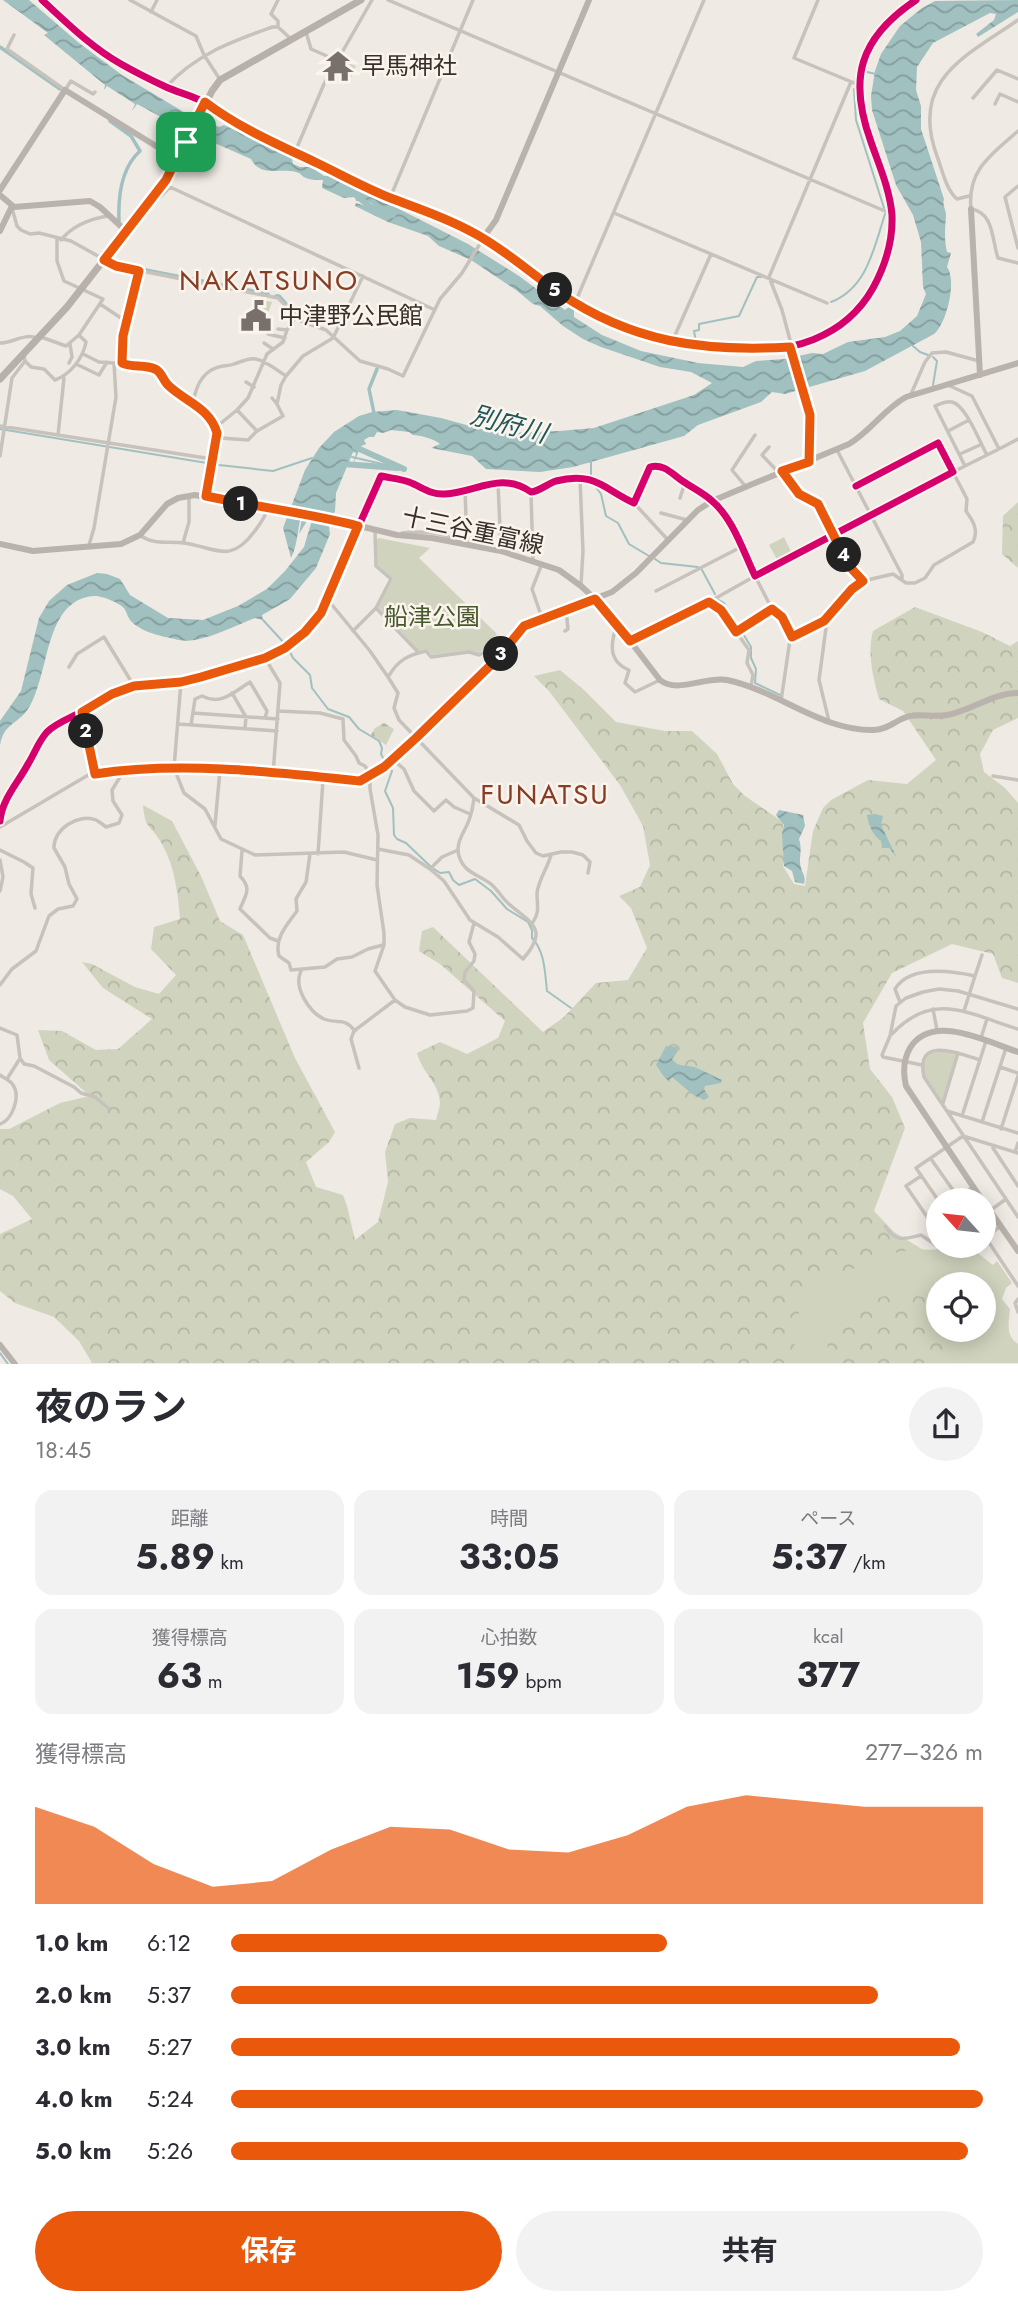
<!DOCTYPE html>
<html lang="ja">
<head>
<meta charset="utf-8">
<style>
  :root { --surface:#fff; --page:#f2f2f3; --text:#2b2b33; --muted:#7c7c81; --accent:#ea580c }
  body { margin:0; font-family:Jost,"Noto Sans JP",sans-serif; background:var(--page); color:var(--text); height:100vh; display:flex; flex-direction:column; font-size:26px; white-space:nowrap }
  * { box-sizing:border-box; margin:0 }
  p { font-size:23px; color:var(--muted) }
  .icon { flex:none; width:38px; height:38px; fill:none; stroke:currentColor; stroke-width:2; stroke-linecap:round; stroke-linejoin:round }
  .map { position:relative; height:1364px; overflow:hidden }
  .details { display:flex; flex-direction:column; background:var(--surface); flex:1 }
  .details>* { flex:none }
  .needle { width:46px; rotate:297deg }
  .tools { position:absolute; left:926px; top:1188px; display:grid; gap:14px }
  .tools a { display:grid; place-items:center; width:70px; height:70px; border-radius:50%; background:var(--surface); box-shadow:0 4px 18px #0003; font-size:35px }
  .pin { position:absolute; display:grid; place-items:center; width:60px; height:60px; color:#fff; margin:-30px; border-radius:14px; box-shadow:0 4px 10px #0006 }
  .km { position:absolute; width:35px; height:35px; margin:-18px; border-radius:50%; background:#222; color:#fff; font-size:19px; line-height:35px; text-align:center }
  .round { display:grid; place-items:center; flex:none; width:74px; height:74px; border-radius:37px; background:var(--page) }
  .head { display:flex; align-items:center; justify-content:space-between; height:119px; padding:0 35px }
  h1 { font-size:38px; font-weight:700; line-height:52px }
  .metrics { display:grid; grid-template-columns:repeat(3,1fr); gap:10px; height:119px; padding:7px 35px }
  .metrics div { display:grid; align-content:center; border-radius:18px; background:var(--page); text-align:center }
  .metrics b { font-size:35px; font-weight:700 }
  .metrics small { font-size:19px; font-weight:400 }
  .metrics p { font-size:19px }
  .chart { height:196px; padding:14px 35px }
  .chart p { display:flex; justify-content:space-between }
  .chart svg { width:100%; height:126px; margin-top:7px; fill:var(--accent); opacity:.7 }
  .primary-button { display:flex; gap:14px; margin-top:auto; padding:14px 35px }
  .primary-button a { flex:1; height:80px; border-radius:42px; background:var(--accent); color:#fff; font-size:28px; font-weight:700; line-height:80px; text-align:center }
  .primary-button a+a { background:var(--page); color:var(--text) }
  ul { padding:0 35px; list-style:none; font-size:23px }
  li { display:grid; grid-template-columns:112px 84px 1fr; align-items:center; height:52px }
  li i { height:18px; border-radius:9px; background:var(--accent) }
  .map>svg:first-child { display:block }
</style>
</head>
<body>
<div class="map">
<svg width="1018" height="1364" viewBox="0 0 1018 1364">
  <defs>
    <pattern id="forest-crowns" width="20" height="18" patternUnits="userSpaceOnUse" patternTransform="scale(1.75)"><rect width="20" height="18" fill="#d0d4be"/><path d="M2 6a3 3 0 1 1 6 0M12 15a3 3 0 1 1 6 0" fill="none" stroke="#b3b6a3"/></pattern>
    <pattern id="cemetery-stones" width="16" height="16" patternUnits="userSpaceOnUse" patternTransform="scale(1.75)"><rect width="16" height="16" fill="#d0d4be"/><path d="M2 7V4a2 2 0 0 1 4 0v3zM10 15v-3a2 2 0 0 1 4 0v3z" fill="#b3b6a3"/></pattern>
    <pattern id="water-waves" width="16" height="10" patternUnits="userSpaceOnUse" patternTransform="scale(1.75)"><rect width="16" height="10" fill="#a1c0c0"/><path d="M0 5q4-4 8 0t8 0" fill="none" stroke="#849c9c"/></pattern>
  </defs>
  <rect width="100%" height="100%" fill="#efeae4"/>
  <!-- forest -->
  <path fill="url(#forest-crowns)" d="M1018,502V568L1002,554L1003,516Z
    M915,607L982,632L1010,646L1018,641V718L993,730L980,754L984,772L1005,788L1018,803V983L1002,978L993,954L952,944L892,973L863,1023L870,1069L892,1097L905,1128L874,1211L894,1232L933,1256L938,1284V1330H974L973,1363H92L79,1341L54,1317L15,1303L0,1291V1234L32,1219L13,1196L0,1189V1129H9L60,1103L90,1096L49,1060L38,1030L62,1031L96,1050L118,1049L152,1019L103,988L82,962L92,964L135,987L159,994L176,975L151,949L154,927L180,919C178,894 175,867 162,844C151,824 145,831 143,805L172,821L201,876L220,921L243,935L295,1058L335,1132L329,1142L306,1162L316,1187L343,1195L347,1206L355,1240L378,1222L388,1182L385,1152L395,1124L410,1118L436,1120C437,1115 440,1108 440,1102C439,1083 421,1071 417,1053L440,1042L467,1054L498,1038L505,1021L440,964L419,951L422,931L433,927L543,1032L564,1017L596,983L628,980L647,948L631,908L619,896L640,887L650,865L643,826L620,785L549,691L534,676L560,670L584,690L616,722L665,731H692L717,754L733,784L745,796L783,822V854L785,859L783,866L794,884L805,886L813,831L823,808L831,800L868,780L907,784L936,760L903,711L879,699C873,677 867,654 873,631Z"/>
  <!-- cemetery -->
  <path fill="url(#cemetery-stones)" d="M384,723L394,729L386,745L371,735L375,728Z"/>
  <!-- green -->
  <path fill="#d0d4be" d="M339,58L356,66L351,78L332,70Z
    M256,299L272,302L266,319L251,322Z
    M784,537L792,554L778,561L769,545Z
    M379,538L430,548L419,558L497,634L479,654L469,651L432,655L426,649L419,651L378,607L393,579L377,565V539Z
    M933,1051L958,1053L943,1103C930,1085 911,1070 933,1051Z
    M960,1247L971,1248L993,1265L997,1261L1012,1283L1006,1288L1002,1299L1010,1309C1009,1322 1005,1336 1018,1344V1363H945L951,1330H984V1284H938V1304C916,1286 851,1296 835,1320C828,1332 827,1350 826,1363H799L792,1334L804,1297L830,1278L893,1253L918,1249L930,1250Z"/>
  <!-- water -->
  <path fill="url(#water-waves)" d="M3,0H29L79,43L122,75L192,117C202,119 210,124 219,127L224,125L259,142H266L275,146L276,149L286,154L288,152L291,154L293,164L300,167H311L324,176L332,175L468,244L519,276L565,310L570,306L574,309V317L602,335L641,351L698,363L743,367L756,361L785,359L812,353L823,354L848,342L885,337L900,331L917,316L926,294L923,287L921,242L913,215L896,185L872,110L871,96L875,71L881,54L900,26L922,8L935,1L1018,0V12L978,37L976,34L994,20L996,14L990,13L933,43L917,67L916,90L921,106V129L944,199C942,206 946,208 946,216C945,229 944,239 947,252L951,253L947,267C957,280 947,323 934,334L865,371L785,394L772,392L761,402L698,425L684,436L573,467L540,472L486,469L472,456L431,448L440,444C435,439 419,435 413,435L409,432L391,430L383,433L377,432L374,437H369L364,440L366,444L361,446L353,465L356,453L353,452L336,493L335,511L329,527L330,534L316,568L290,599L262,615L263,620L255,618C236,625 199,645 179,640C167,637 144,634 132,622C128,619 127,612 124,608C119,603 103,596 95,596C50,598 49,658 37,689C34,697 31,706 25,713C13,726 4,725 0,745V721L21,691L39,618L49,601L67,585L97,573L107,574L120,579L130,595L168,618L203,620L238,606L267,589L285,571L304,547L312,520L307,521L299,534L304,508C297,523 299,543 291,558L283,528L305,470L319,448L334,432L359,416L372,412L397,410L441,418L488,431L511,433L559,431L594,428L694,395L712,383L691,372L660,367L601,347L583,339L563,326L540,306L533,304L516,290L471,260L439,246L428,236L388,222L355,206L356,203L386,212L369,202L356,201L355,197L344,198L322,188L323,180C317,180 311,180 306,178C299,175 303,174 296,172C279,168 260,177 251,159L185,130L137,104L132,111L135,104L107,86L104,90L105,85L44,35L48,33Z
    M779,810L803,815L805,826L799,839C803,852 798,858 801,868C803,875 806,876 804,884L795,882L792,871L784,866L782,834L784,825L776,815Z
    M875,814L883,816L881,825L897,858L889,848H882L881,841C873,836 868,824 867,815Z
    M666,1046L677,1047L678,1051L672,1059C679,1068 684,1064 694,1067C703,1070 713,1076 722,1080L721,1083L705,1086L704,1089L709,1097L704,1100L692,1094L672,1077L669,1081L665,1078L656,1065Z"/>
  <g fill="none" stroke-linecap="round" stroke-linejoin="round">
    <!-- stream -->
    <path stroke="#a1c0c0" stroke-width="2" d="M867,72L876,74
      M855,82L858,70
      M854,89L856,120L884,208
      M831,302C867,288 874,248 885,214
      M696,342L694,331L699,330V324L739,316L757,277H761
      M913,346L920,352L928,355
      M933,357L937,361L933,385
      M0,429L219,465L273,471L312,458
      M352,457L404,469
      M591,461V477
      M593,483L601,494L606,516L618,523L629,544L649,556
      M655,559L661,563L698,567
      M702,570L715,594
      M718,600L724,603L737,625
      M263,620L285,644
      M742,632L751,647V658L756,669L755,683L780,695
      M289,650L293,658L310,675L312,688L328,709L349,717L359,729L379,741L382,748L381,754L385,762
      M389,766L392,771L385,791L393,808L394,835L397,839L406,843L430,866
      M434,869L440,873L449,872L453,880L459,885L475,879L491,891L507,909L528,922L532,930V938C545,951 545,974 547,991L571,1008
      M0,1353L8,1364"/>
    <!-- canal -->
    <path stroke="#a1c0c0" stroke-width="3.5" d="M0,47L60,89
      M110,121L131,136L140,151C121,168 118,196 119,221
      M109,260L120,265L268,294
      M276,296H279L295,314
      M374,413L369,389L377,369"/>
    <!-- river -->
    <path stroke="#a1c0c0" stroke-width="6" d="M357,196L369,206L393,215
      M355,447L404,469
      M343,464L398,468"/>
    <!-- street -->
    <path stroke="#c8c2bc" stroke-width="3.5" d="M42,0C67,23 91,47 121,64C135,72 151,80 166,87C179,93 195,96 207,104C214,108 220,114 228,118C279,148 334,172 388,196C411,207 435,215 458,225C501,245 534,279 574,302C655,349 816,389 873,288C885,266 893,240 892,215C890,190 879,165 871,142C848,79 859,38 916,0
      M130,0L196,36L204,55L219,78
      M278,0L271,14L278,21V27L291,39
      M388,0L892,214
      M818,0L794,58L859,85
      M151,12L157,0
      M306,32L311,49L336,60
      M14,35L7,49L65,90L71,81L93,94L95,92
      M166,87C196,54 231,42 272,27H278
      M973,98L997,70L1018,79
      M995,104L1000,94L1018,102
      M1018,131C991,155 967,170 971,209C994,212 992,241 998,258L1018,263
      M295,152L324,84L372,0
      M1018,186L1005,197L1018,248
      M154,196L159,198L170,187L435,310
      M969,196L957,199C946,190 942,169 937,156C909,80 966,56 1018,20
      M390,198L473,0
      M12,208L17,226L21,230L30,234L39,233L71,241L116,266L278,298L301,321L326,330L360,361L388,369L403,376L440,299L462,273L483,239
      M614,213L827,303
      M61,240C73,225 89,219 108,216
      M575,303L704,0
      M100,304L127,322
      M278,329L287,330
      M268,334L285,338
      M41,337L66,346L79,335L103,299L64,281L57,261V239
      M672,342L711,254
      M0,343C13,343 24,333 37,338
      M264,343L273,349
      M83,354L99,362L114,363
      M25,361L31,367L44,369L55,380C71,374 83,358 86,342L79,335
      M69,363L72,357L70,344
      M122,363L123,336L139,271
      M76,364L99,375L107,362
      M286,376L303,356L333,338L363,276
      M246,382L254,387
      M911,394L925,362L932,353L946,352L979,361
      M272,398L277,404
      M193,403C196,385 203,369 223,366C228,365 229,366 234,364C242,362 248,357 256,359C266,361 277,370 286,376L281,385L277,404L283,416L257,431L248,440L221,438L217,433
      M237,410L248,398L267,354L283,342L287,330L296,317
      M0,426L212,459
      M215,428L237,410L257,431
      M948,431L969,420
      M58,435L64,378
      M769,447L762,455L779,473
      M999,449L1018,439
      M837,450L902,575V579
      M960,454L980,445
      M0,456L12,378L25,361L24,355
      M809,460L810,415L782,310L769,277L851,82
      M965,466L935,406C940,404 946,401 952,402C966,405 980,443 987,455
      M783,473L799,493L819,504L849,566L863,581
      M580,479L583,551L581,585
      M498,483L501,551
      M746,487L732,470L755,435
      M465,491L467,544
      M531,493L533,560
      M680,498L685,483
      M634,503L668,540
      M661,513L687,520
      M402,533C417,531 443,531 455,541
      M141,536C154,545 169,541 184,543C217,548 230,564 254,532C260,524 265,518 268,508
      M183,543L189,522V497
      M89,545L94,528L116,397L114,363L146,366L157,370L171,388L204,410L217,433L206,496
      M541,566L532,589L542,618
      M656,591L741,547
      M328,600L370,651L388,677L398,693L394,708L399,720L474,798L519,825L527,841L536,853L543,856L561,852H572L583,855L590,862L588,873
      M709,602L721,610L749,650L747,663L753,675L751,686
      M376,608L418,652
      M824,621L826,628L819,680L829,721
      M617,624C611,642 607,661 629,670L625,683L635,692L660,680
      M353,631L376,608L391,579L376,566L375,531
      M565,631L568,629L566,610
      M736,632L772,609
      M792,637L824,621L852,589L863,581L893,574L906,583H915L925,578L934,565L973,542C979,530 973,521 966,511L967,499L953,472L999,449L972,396L950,386
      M630,641L709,602L755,576L772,609L782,617L791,633L781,701
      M265,658L280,683L273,774
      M69,667L77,654L104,637L134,686
      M388,677C398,660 408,655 426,651L431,657L469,652L479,655L485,652L498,658
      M181,682L174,768L184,793L205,809L221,839L255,855L344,852L377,860
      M232,693L246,717L245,728
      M278,711L320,713L343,719L344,740L356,756L359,763L365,766L370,774V789L378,835L377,885L384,933V945L375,971L395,1000L405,1007L430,1015L467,1011L473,1008L474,991L464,980L465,972L474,961L475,954L469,942L474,923
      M82,712L95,774
      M193,713L278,719
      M178,724L277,731
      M191,725L195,699L202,696C221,706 234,692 250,682L267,711L265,718
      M392,759L404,769L414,791L434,811L446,800L454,807L470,814
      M993,776L1018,780
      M0,821C2,799 18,783 28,764C35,753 38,742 47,732C57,722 71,718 83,711C100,703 117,689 136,686C149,683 164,684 178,682C210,677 272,660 297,639C328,614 338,575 353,539C362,518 372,497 381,476C390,478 401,479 409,482C422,487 430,495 445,494C477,492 501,471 531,492C540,491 547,484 556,481C594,471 604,489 634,503L650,467C664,463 673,475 684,482C693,488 703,493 711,500C733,518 743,551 755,576L953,472L938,443L856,486
      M215,825L220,770
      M0,827L90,774L123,769
      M378,849L409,855L430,869L444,881L470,920L498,937L523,959C549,929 532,924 509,904C502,898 498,890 491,884C478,874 464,873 459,856C455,842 465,832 469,820C472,813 473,805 474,798
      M0,850L24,862L33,868L31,894L35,908
      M242,851L240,876C252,889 246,894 240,909L270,938L278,941
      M310,854L306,882L296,899L297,911C287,925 274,938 279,956L289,963L291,970L325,967L337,959L352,957L368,949L383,945
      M318,854L323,780
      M0,860L3,877L0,891
      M430,869L442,857L458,850
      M533,922C540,912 537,905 537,894C537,883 548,867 551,855
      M301,971C293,987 309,1012 324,1019C339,1025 343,1016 355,1031
      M975,976L982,955
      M0,985L12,969L36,951L49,916L58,909L73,906L77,899L69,884L65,867L54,848C53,829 79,813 96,820C98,821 105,826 106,827L119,823L122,815L113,801L112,790L125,769
      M900,1002L895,989C910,965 952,971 975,976L964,1011
      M933,1009L937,1030
      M0,1028L17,1035L20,1058L24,1064L34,1066L74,1087L81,1093L95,1097L108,1108
      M892,1034C933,990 969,1014 1018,1029
      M981,1038L987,1019
      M980,1060C959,1053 915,1035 924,1077L1018,1217
      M922,1065L883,1057L882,1055L890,1036L896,1006L906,998L923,992L939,989L958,991L1018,1009
      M1000,1067L1018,1073
      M359,1068L351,1039L354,1031L395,1000
      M0,1075C4,1078 11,1081 13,1085C21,1097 12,1120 0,1124
      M7,1079L19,1060
      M943,1103L958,1053
      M947,1111L1018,1133
      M962,1116L986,1041
      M982,1122L1006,1048
      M1001,1129L1018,1076
      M963,1136L1018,1153
      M993,1146V1148L1018,1186
      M1015,1152L1018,1143
      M931,1159L960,1200
      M921,1176L906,1186L938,1233
      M938,1200L916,1168L963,1136
      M953,1200L973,1187
      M991,1210L1006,1199
      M885,1226C896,1243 904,1239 921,1235L939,1247L946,1246
      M984,1235L1018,1286
      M985,1237L1001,1226
      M1018,1299L1015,1303L1018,1312"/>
    <!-- secondary -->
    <path stroke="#b9b2ad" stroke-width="6" d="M0,190L65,90L177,159
      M0,195L14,207L90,201L100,207L126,231
      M971,209L980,375
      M0,231L12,206
      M483,238L496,220L589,0
      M0,544L33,551L121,544L140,535L167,504L178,498L195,495L251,506L314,515L397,535L432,538L501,551L559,570L581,586L595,599L617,624L660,680C677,694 706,676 727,680C779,691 820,731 874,730C886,730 894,722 904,718C917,712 933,718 947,715C972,710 993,693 1018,693
      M125,769L174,768L360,781L370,777L416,738L498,658L524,626L612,592L636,573L698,510L712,501L849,444C871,431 883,410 906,397L1018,363
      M982,1200L906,1086C903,1073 903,1060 910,1048C932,1012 988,1042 1018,1052
      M984,1202L1018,1251
      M0,1345L15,1364"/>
    <!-- primary -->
    <path stroke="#b7b0ab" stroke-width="7" d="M0,379L67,307L154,196L166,180L212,91L220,80L361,0"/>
    <defs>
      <path id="cycleway" d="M42,0C67,23 91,47 121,64C135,72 151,80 166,87C179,93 195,96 207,104C214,108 220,114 228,118C279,148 334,172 388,196C411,207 435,215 458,225C501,245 534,279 574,302C655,349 816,389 873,288C885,266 893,240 892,215C890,190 879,165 871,142C848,79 859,38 916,0
        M0,821C2,799 18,783 28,764C35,753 38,742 47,732C57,722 71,718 83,711C100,703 117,689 136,686C149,683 164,684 178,682C210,677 272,660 297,639C328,614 338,575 353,539C362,518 372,497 381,476C390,478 401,479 409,482C422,487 430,495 445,494C477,492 501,471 531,492C540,491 547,484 556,481C594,471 604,489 634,503L650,467C664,463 673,475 684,482C693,488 703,493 711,500C733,518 743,551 755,576L953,472L938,443L856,486"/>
    </defs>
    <!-- cycleway casing -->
    <use href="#cycleway" stroke="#faf4ed" stroke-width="11"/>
    <!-- cycleway -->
    <use href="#cycleway" stroke="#d6006c" stroke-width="7"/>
  </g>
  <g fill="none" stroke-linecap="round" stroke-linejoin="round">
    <defs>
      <path id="route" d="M205,102C239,128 279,145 317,163C342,175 367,189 393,199C420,209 447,218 472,232C503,248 529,272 558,292C632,343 704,352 790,347L810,415L809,462L782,471L799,494L818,504L849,566L863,581L852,589L824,621L792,637L782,617L772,609L736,632L721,610L709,602L630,641L595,599L524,626L498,658L416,738L384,767L360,781C275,772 180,761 95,774L82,712L112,694L134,686L181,682L201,677L265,658L285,648L305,632L321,613L358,526C308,513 257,507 206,496L217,433C210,408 186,402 169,386C163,381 162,372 155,369C144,364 132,368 122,363L123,336L139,271L116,266L104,260L166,180Z"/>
    </defs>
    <!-- route casing -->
    <use href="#route" stroke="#fff" stroke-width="14"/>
    <!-- route -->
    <use href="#route" stroke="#ea580c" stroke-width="9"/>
  </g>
  <!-- icons -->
  <defs>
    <symbol id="temple-bare" viewBox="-9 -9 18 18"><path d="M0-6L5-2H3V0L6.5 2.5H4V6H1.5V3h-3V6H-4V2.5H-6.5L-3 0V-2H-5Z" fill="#79706b" stroke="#faf4ed" stroke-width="2.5" paint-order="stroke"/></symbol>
    <symbol id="civic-bare" viewBox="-9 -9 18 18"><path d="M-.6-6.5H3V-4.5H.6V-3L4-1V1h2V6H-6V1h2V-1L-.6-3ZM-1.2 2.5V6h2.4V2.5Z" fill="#79706b" stroke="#faf4ed" stroke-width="2.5" paint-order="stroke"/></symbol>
  </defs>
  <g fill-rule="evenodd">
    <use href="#temple-bare" x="316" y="44" width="44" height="44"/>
    <use href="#civic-bare" x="234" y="294" width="44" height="44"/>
  </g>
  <g text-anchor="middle" stroke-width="5" stroke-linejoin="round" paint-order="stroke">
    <!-- poi labels -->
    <g font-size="24" fill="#392f2a" stroke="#faf4ed" text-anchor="start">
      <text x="361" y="74">早馬神社</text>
      <text x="279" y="324">中津野公民館</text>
    </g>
    <!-- street labels -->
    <g font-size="24" fill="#392f2a" stroke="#faf4ed">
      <text transform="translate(473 531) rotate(12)" y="8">十三谷重富線</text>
    </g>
    <!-- park labels -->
    <g font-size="24" fill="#48582e" stroke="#faf4ed">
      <text x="432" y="625">船津公園</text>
    </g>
    <!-- water labels -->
    <g font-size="26" font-style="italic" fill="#20575b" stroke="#faf4ed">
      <text transform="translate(509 424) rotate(15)" y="9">別府川</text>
    </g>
    <!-- quarter labels -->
    <g font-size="28" letter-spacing="2" fill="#883c24" stroke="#faf4ed">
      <text x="269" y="290">NAKATSUNO</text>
      <text x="545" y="804">FUNATSU</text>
    </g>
  </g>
</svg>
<div class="tools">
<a><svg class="needle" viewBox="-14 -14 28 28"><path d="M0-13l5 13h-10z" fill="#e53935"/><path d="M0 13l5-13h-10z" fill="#7c7c81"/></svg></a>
<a><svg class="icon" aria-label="locate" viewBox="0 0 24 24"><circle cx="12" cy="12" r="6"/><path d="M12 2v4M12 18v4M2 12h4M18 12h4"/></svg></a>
</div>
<div class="pin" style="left:186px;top:142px;background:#1e9e55"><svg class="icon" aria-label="arrive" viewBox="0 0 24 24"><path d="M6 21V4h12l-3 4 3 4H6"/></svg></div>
<b class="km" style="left:241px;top:504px">1</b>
<b class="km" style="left:86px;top:731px">2</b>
<b class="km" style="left:501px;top:654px">3</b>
<b class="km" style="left:844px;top:555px">4</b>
<b class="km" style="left:555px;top:290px">5</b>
</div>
<section class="details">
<div class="head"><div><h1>夜のラン</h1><p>18:45</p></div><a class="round"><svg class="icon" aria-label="share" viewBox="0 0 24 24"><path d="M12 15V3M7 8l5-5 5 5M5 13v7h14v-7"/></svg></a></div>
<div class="metrics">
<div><p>距離</p><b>5.89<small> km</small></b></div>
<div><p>時間</p><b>33:05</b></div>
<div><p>ペース</p><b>5:37<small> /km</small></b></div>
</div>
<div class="metrics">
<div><p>獲得標高</p><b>63<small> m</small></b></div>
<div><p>心拍数</p><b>159<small> bpm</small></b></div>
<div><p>kcal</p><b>377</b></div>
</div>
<div class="chart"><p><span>獲得標高</span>277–326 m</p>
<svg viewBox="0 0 160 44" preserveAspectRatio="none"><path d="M0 44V10L10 17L20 30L30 38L40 36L50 25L60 17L70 18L80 25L90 26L100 20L110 10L120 6L130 8L140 10L150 10L160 10V44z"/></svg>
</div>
<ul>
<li><b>1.0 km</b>6:12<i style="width:58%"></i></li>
<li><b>2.0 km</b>5:37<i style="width:86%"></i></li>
<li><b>3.0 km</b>5:27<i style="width:97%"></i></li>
<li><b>4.0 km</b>5:24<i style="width:100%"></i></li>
<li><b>5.0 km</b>5:26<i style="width:98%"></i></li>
</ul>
<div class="primary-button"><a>保存</a><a>共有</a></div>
</section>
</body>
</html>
